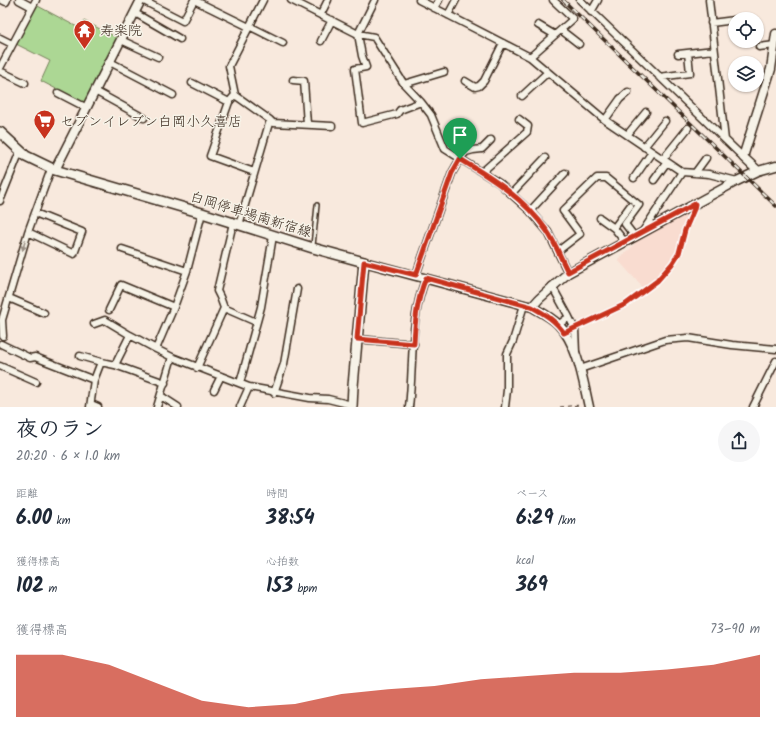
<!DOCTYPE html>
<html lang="ja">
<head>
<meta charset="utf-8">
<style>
  :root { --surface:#fff; --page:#f6f6f7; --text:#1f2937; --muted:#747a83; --accent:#c8321e }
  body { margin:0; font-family:Kalam,"Klee One",sans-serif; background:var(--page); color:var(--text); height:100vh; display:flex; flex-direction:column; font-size:15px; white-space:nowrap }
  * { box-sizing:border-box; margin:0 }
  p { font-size:13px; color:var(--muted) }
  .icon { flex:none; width:22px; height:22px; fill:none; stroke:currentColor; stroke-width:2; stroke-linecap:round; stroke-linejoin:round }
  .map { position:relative; height:407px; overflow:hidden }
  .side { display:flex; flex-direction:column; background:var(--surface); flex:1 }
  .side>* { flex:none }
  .buttons { position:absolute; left:728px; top:12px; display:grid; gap:8px }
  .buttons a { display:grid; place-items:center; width:36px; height:36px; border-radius:50%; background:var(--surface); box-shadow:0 1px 3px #0004; font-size:20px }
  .pin { position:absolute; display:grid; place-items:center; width:34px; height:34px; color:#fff; margin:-41px -17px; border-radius:50% 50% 50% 0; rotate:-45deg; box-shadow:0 0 4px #0007 }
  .pin .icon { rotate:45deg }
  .round { display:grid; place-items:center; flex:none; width:42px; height:42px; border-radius:21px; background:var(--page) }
  .summary { display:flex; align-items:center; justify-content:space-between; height:68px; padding:0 16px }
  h1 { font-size:22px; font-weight:800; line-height:30px }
  .figures { display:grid; grid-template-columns:repeat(3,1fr); gap:6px; height:68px; padding:4px 16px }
  .figures div { display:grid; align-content:center }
  .figures b { font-size:20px; font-weight:800 }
  .figures small { font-size:11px; font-weight:400 }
  .figures p { font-size:11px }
  .chart { height:112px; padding:8px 16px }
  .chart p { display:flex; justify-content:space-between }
  .chart svg { width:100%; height:72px; margin-top:4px; fill:var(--accent); opacity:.7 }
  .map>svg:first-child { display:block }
</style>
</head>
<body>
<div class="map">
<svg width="776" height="407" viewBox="0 0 776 407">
  <rect width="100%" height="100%" fill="#f8e9dd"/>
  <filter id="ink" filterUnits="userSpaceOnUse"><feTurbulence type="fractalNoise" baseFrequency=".025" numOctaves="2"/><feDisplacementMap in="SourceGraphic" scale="8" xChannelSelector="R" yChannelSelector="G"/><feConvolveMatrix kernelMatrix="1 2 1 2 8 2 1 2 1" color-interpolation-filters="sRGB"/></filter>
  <g filter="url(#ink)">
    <!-- built -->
    <path fill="#f9dcd0" d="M693,208L673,262L657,281L644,289L618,260L632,247L639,238Z"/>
    <!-- green -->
    <path fill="#acd794" stroke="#748059" d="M36,5L79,28L84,21L118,38L85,104L41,81L50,61L16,44Z"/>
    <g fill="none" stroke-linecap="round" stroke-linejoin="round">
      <defs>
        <path id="service" d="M313,246L317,205"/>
        <path id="minor" d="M2,0L6,2L7,0
          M19,0L32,7
          M142,0L183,21L194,0L249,27
          M291,0L358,34L374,37L404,84L421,102L431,115L445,149L499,183L530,211L548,232L568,273
          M375,0L358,34L362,56L366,67L355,69L362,123L397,114L400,110L421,102
          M419,0L530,57L605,120L682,172L709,174L737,181
          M580,0L743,157
          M709,0L725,140
          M434,8L439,0
          M591,12L598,0
          M135,13L180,39
          M321,14L328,0
          M448,15L456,0
          M711,23L735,20
          M538,25L555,35
          M249,26L283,43
          M561,30L579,44
          M0,38L12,44
          M121,40L158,57
          M321,41L332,20
          M759,47L775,45
          M678,54L714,50
          M530,57L573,19L553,0
          M110,62L173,95
          M0,68L36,0
          M0,71L25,83
          M659,77L690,73L688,53
          M293,80L304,81L307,124
          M465,81L475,87L479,86L484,81L503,43
          M192,83L229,102
          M404,84L444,72
          M95,91L144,118
          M58,93L87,108
          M235,95L229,102L210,156L254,172
          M522,96L548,72
          M270,120L273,123L332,126
          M605,120L620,99L628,92
          M627,135L646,112
          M644,147L665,121
          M663,159L688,128
          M482,172L527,132L528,126L519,119
          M695,173L706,158
          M634,178L652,152
          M654,180L667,162
          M512,193L545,158
          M0,201L20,151
          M530,211L565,173
          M600,218L614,228L625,242
          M239,225L270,120L235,95L229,66L263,0
          M614,228L630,206
          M643,231L682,172
          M28,232L74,254L82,232L35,213
          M122,249L187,271
          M558,251L580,234L563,211L597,178H606L639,205L625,224L635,237
          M416,275L452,173L460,159L466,152L473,150L482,149L491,140
          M552,286L569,317
          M9,298L44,313
          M224,308L256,322
          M109,310L121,285L174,307
          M94,324L105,320L130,335
          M558,325L569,317L575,329L576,353
          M3,336L2,320L28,232L51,169
          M357,339L414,344
          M1,344L30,358L35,357L94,380
          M80,356L101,362
          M172,357L249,387L310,398L328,399L352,405
          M115,365L165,383
          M0,366L36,382
          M197,368L224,308L220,297L217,291L233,223
          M580,369L665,340L688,338L732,345L776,349
          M240,383L261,307L273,236
          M214,390L221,376
          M274,393L284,364L297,289
          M161,396L178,407
          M91,404L98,407
          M90,407L94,380L101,362L115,365L130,335L156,349
          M157,407L172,357L156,349L174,307L187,271L202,213
          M240,407L249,387
          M409,407C414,364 409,319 426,278
          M505,407L507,390V354L513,341L524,305
          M753,407L776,361"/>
        <path id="tertiary" d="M55,170L141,0
          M758,171L743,157L771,69L776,34
          M364,262L532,307C541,312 551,317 558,324C578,344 583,381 589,407
          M532,307L539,299L568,273L737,181L758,171L776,166"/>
        <path id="secondary" d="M0,132L26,156L55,170L202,213L313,248L364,262L353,386L352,407"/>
      </defs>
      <!-- service casing -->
      <use href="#service" stroke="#3b2a1e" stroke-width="6"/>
      <!-- minor casing -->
      <use href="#minor" stroke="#3b2a1e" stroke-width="9"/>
      <!-- tertiary casing -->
      <use href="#tertiary" stroke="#3b2a1e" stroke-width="11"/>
      <!-- secondary casing -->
      <use href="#secondary" stroke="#3b2a1e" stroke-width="12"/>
      <!-- path -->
      <path stroke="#3b2a1e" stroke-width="1" stroke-dasharray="4 3" stroke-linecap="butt" d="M581,326L635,299L646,288L658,280L672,265L679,253L685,230L692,215
        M560,407L580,405"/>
      <!-- service -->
      <use href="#service" stroke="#f7f3e8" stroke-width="3"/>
      <!-- minor -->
      <use href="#minor" stroke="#f7f3e8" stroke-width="6"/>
      <!-- tertiary -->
      <use href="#tertiary" stroke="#f7f3e8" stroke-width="8"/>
      <!-- secondary -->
      <use href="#secondary" stroke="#f7f3e8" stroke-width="9"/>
      <defs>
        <path id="rail" d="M563,0L776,206"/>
      </defs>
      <!-- rail casing -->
      <use href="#rail" stroke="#3b2a1e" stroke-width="3.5"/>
      <!-- rail -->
      <use href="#rail" stroke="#f7f3e8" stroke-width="2" stroke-dasharray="6" stroke-linecap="butt"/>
    </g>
    <!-- one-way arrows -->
    <defs><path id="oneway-solid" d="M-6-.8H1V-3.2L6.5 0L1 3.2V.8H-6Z"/></defs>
    <use fill="#998e83" href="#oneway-solid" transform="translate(24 245) rotate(106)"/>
  </g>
  <g fill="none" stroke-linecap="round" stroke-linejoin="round" filter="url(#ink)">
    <defs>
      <path id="route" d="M460,159C493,179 525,199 547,231C556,244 561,259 568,272L695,204L694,209L685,230L679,253L672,264L657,281L626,304L564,333C556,321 545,314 532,307L426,278C417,299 415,321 414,344L357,339L364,262L416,275L452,173Z"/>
    </defs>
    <!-- route casing -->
    <use href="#route" stroke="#fff" stroke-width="8"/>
    <!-- route -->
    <use href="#route" stroke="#c8321e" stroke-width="5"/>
  </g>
  <!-- icons -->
  <defs>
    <symbol id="temple-pin" viewBox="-11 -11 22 30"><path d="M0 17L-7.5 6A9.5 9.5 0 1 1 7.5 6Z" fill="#c8321e" stroke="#f7f3e8"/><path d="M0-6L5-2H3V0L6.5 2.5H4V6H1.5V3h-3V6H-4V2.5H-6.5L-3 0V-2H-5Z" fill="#fff"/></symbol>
    <symbol id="supermarket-pin" viewBox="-11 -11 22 30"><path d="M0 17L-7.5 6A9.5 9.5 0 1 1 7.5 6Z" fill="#c8321e" stroke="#f7f3e8"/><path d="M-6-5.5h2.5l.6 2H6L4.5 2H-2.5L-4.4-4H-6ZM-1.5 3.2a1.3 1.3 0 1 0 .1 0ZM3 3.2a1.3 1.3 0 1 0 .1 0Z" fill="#fff"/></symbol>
  </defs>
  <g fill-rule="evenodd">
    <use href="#temple-pin" x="72" y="18" width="25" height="34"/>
    <use href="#supermarket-pin" x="32" y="108" width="25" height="34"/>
  </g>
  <g text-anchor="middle" stroke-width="3" stroke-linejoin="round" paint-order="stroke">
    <!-- poi labels -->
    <g font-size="14" fill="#3b2a1e" stroke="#f7f3e8" text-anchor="start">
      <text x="100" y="35">寿楽院</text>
      <text x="60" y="126">セブンイレブン白岡小久喜店</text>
    </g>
    <!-- street labels -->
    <g font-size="14" fill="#3b2a1e" stroke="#f7f3e8">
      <text transform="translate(251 214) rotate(17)" y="5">白岡停車場南新宿線</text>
    </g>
  </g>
</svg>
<div class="buttons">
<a><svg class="icon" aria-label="locate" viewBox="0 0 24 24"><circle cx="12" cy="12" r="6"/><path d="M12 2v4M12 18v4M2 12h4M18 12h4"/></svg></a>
<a><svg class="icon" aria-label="layers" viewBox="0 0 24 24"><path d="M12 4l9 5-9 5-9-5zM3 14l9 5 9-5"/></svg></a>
</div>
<div class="pin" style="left:460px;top:159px;background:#1e9e55"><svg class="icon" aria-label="arrive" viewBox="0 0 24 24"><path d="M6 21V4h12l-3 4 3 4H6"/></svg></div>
</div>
<section class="side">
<div class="summary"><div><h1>夜のラン</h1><p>20:20 · 6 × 1.0 km</p></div><a class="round"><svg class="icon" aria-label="share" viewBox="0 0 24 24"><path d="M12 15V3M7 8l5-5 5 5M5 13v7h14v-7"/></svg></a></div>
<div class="figures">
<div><p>距離</p><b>6.00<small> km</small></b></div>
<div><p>時間</p><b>38:54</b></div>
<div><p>ペース</p><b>6:29<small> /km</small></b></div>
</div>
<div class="figures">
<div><p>獲得標高</p><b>102<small> m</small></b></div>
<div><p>心拍数</p><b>153<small> bpm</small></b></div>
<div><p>kcal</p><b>369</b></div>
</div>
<div class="chart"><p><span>獲得標高</span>73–90 m</p>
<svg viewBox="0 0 160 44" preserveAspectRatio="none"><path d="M0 44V6L10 6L20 12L30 23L40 34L50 38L60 36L70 30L80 27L90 25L100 21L110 19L120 17L130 17L140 15L150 12L160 6V44z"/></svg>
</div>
</section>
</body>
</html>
